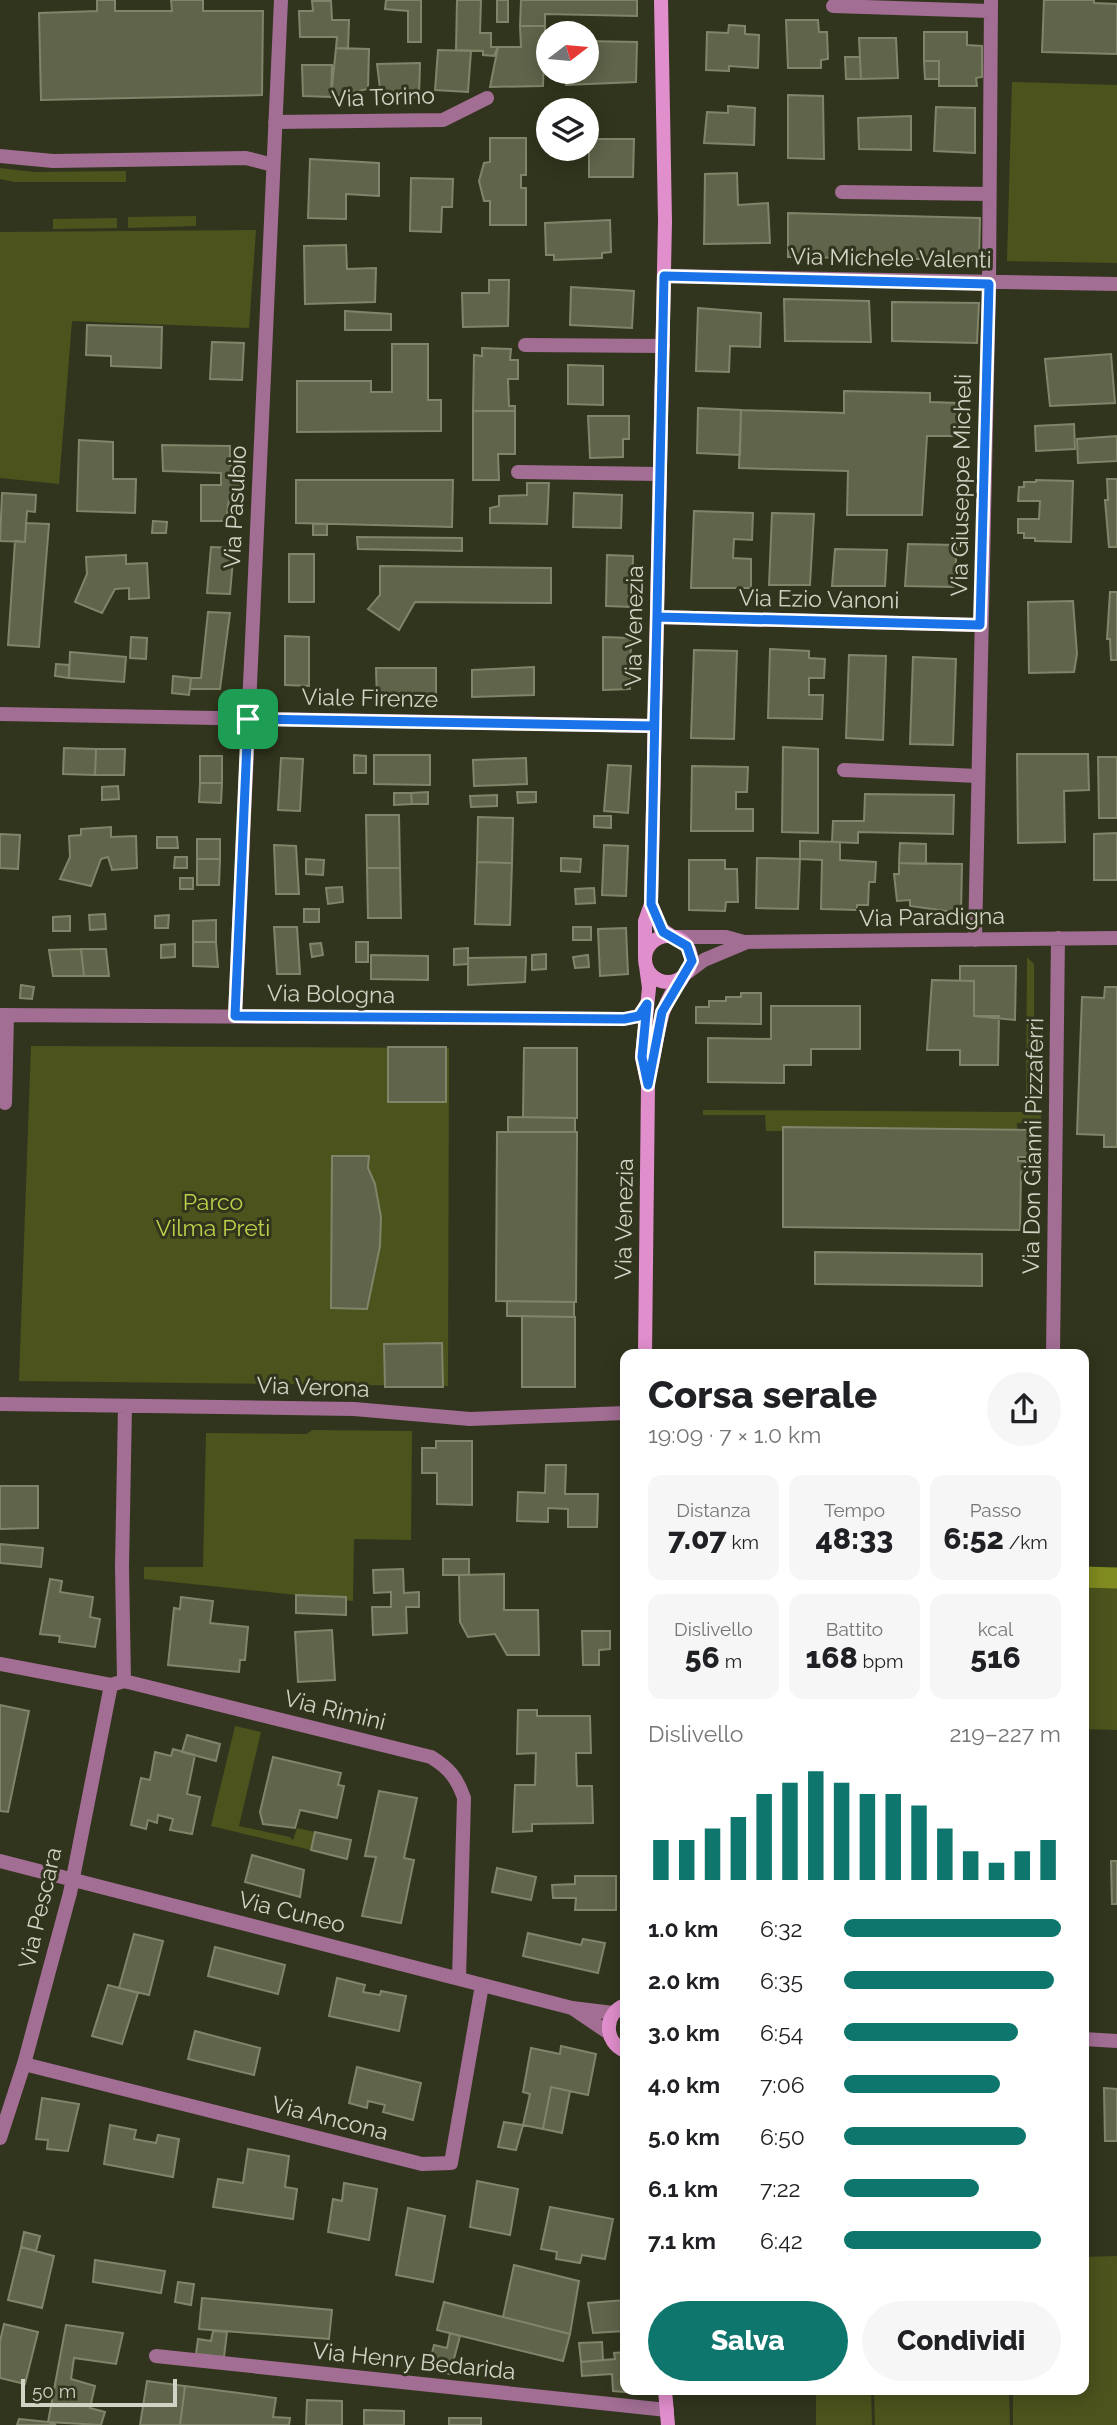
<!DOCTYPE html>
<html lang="it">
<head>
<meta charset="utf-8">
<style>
  :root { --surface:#fff; --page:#f6f6f6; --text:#202124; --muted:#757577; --accent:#0f766e }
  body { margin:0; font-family:Raleway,sans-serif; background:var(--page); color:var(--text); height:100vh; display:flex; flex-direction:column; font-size:26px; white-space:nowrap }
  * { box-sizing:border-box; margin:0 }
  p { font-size:23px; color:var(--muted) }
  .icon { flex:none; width:38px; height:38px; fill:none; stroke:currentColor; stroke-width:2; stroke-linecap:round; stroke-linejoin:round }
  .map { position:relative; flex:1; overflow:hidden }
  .details { position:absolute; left:620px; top:1349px; width:469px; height:1046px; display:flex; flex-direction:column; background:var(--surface); border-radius:14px; box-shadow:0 4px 18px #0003 }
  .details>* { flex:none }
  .needle { width:46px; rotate:74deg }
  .tools { position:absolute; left:536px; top:21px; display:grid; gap:14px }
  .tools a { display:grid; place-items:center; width:63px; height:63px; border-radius:50%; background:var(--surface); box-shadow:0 4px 18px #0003; font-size:35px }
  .scale { position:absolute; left:21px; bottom:18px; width:156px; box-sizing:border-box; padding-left:7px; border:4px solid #d1d4c5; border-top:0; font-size:19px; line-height:24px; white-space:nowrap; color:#d1d4c5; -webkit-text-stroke:5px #32351d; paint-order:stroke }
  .pin { position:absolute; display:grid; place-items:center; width:60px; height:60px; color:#fff; margin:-30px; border-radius:14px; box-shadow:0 4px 10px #0006 }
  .round { display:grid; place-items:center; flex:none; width:74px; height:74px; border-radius:37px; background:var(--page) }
  .head { display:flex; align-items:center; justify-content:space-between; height:119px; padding:0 28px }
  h1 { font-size:38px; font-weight:800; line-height:52px }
  .metrics { display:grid; grid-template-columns:repeat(3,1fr); gap:10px; height:119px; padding:7px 28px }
  .metrics div { display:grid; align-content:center; border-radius:14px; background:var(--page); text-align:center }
  .metrics b { font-size:30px; font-weight:800 }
  .metrics small { font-size:19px; font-weight:400 }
  .metrics p { font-size:19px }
  .chart { height:196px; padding:14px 28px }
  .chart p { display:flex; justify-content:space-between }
  .chart svg { width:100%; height:126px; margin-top:7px; stroke:var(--accent); stroke-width:6 }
  .action { display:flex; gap:14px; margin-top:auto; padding:14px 28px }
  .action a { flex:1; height:80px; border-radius:42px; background:var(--accent); color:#fff; font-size:28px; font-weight:800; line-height:80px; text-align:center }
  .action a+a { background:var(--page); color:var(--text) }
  ul { padding:0 28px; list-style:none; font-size:23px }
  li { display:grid; grid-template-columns:112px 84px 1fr; align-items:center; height:52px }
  li i { height:18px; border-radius:9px; background:var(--accent) }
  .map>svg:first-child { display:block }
</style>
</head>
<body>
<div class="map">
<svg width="1117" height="2425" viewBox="0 0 1117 2425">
  <rect width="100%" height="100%" fill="#32351d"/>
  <!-- green -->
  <path fill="#4c531d" d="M1012,82L1117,85V263L1007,261Z
    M0,168L34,172L126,171V182H15L0,179Z
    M196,216V226L128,228V217Z
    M117,218V228L53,229V219Z
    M256,230L249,328L72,321L59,484L0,478V232Z
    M1027,957L1034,964V1111L1041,1112V1123H1017V1129L784,1127L783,1131H766L765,1115H703V1110L1026,1112Z
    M31,1046L449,1048L448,1386L19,1381Z
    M312,1430L412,1431L411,1540L354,1539L353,1601L144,1579V1567H203L206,1433L307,1434Z
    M1083,1583L1117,1585V1730L1083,1729Z
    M235,1726L261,1732L239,1826L290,1837L293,1840L297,1828L315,1832L311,1850L211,1826Z
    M1117,2256V2425H1013V2391L1083,2390V2257Z
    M816,2391H871L872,2425H816Z
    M874,2391H1009L1010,2425H875Z"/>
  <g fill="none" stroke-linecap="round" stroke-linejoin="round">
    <!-- canal -->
    <path stroke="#808b20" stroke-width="21" d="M1083,1577L1117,1578"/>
  </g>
  <!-- building -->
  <path fill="#60644a" stroke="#80856a" stroke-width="2" d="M97,0H115V11H172L171,0H203V11H263L262,95L41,100L39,13L97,11Z
    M386,0H421V42H408V11L385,9Z
    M457,0H481L480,33H491V47H498L494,56L483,55V51L456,50Z
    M497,0H508V22H497Z
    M521,0H637V16L545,14V26H520Z
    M1044,0H1094V3L1117,4V54L1042,52Z
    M312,1H331L332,20H349L348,49L336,48L337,37H300L299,11H313Z
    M786,20H818L819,32H827L828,59L821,60V68H788Z
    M729,25L745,26V34L759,35L758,68L729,66V71L706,70L707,32L728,33Z
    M520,26H545L543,86L490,87L498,47H521Z
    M924,32H967V45L982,46V77L976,78L977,86H939V61H924Z
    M859,38H896L898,78L861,79Z
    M586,41L637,42L636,82L566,85L567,72H586Z
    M336,48L369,49L368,89L331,97Z
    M438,50L471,51L468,92L435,90Z
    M845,57H860L861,79H846Z
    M924,61H939V79H925Z
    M420,63L419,97H381L377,64Z
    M302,65H332L331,97L303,96Z
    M788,95L823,96L824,159L788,158Z
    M728,106L755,108L754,145L704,143L707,112L728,113Z
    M936,107L975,108V153L934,151Z
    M911,116V150L859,149L858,118Z
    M490,138H526V175H521V188H526V225H490V201H484L479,181L484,163L490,162Z
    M589,139H634L633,177H589Z
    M310,159L379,163V196L346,194V219L308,218Z
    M737,173L738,205L768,203L770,243L704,244L705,174Z
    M411,178L453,179L452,207H442L441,232L410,231Z
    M788,213L980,218L979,260L788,257Z
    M610,220L611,252L602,253V258L554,260V255H546L545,223Z
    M346,245L347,269L376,268L375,302L305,304L304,246Z
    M489,280H509L508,326L463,327L462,293H489Z
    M571,287L634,291L632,328L570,325Z
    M784,299L869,301L871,342L785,341Z
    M892,302L979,303L977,343L892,341Z
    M698,308L761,313L760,347L730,346L729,372L696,371Z
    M345,311L391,314V330H345Z
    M87,325L162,327L161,368L111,366V356L86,355Z
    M212,342L244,343L242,380L210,379Z
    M392,344H428V400H441V431L297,432V381H371V392H392Z
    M482,348L511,349L510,360H518V379H508L509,406H515V411H473L474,355L482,356Z
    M1111,354L1115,403L1050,406L1045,359Z
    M568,365L603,366V405L568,404Z
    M844,391L930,393V402L960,403L958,436H927L922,515H847L848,471L739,468L741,410L844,413Z
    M698,408L741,410L740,455L697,453Z
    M473,411H515V454H498L499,480H473Z
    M588,416H629V439H623V457L590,458Z
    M1074,424L1075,449L1036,451L1035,426Z
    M1117,436V461L1078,463L1077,439Z
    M79,440L113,442V479H136L135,513L77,511Z
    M162,445L230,446V465L242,467L241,493H230L226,521H201V485H221V473L163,471Z
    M1107,479H1117V547H1109L1105,500H1108Z
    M296,480H453L452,527L296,523Z
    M1036,480L1073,481L1071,542L1035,541V538H1024V533H1018V519H1039L1040,501H1018L1019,487H1024V482H1036Z
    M527,483H549L547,524L490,523V508L499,506V496L527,495Z
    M2,493L36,495L35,512L27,511L25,542L0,541Z
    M574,493L622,495L621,528L573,527Z
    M694,511L753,513L752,540L734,539L733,558L751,559V588H691Z
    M772,513L814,514L810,585H769Z
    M153,521L167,522L166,533H152Z
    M26,523L49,524L39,647L8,645L15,541L25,542Z
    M313,524H327V535H313Z
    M357,537L462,538V551L358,549Z
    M908,544L957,545L954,587L905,586Z
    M211,547L234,548L230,594L207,593Z
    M835,549L887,550L885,586H832Z
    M289,554H314V602H289Z
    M126,555V564L147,563L149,598L129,599V588L115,589L102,613L75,602L87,574L86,557Z
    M607,555L633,556L632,607L606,606Z
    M380,566L551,568V603L415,602L399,630L368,609L380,595Z
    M1110,592H1117V660H1111L1110,639H1107Z
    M1073,601L1077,654L1074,672L1029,673L1028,602Z
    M208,612L230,613L220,689H190L191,678H201Z
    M285,636L309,637V686L285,685Z
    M131,637L147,638L146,659L130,658Z
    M603,637L631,638L630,689L603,690Z
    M770,649L809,651V658L825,659L824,678H809V695H823L822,719L768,718Z
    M694,650L737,651L734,739L691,738Z
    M70,652L126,657L124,682L69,678Z
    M849,655L886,656L883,740L846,738Z
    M913,657L956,659L953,745L910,744Z
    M56,664L69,665V678L55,676Z
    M534,667V695L472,697V670Z
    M376,668H436V698H377Z
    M173,676L191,678L189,695L172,693Z
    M783,747L818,749V833L782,832Z
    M64,748L96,749L95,775L63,774Z
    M96,749H125L124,775H95Z
    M1017,754H1088L1089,790L1064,791L1065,842L1018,843Z
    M354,755L366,756V773H354Z
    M374,755H430V785L374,784Z
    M200,756H222V783H200Z
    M1098,757H1117V818H1099Z
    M281,758L303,759L300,811L278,810Z
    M526,758L527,784L474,786L473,760Z
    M608,765L631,766L628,813L604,811Z
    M692,766L748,767L747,792H736V809H753V831H691Z
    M200,783H222L221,803L199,802Z
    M118,786L119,799L102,800V787Z
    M428,792V804H412L411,793Z
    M517,792H536V802L518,803Z
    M394,793H411L412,804L394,805Z
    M865,794L954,795L953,834L858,832V843L832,842L833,821H864Z
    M497,795V806L471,807L470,796Z
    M366,815H399L400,868H367Z
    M594,816H611V828L594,827Z
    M478,817L513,818L512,863L477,862Z
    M111,827V837L136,836L137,868L112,870L108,857L101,859L91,886L60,879L70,857L69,836L81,835V829Z
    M1117,833V880H1094V834Z
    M0,834L20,835L18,869L0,868Z
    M157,837H177L178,848H157Z
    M197,839H220V859H197Z
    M800,841L840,842V860L876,862L875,882H869L868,905H857V910L821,909L822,860L800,859Z
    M900,843L926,844V864L899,863Z
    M274,845L296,846L299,894H276Z
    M604,845L628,846L626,896L602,895Z
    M175,857H187V868H174Z
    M561,858L581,859L580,872L561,871Z
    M757,858L800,859L798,909L756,908Z
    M197,859H220L219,885H197Z
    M306,859L324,860L323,875L306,874Z
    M689,860H725V869H737L738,902H726L725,911L689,910Z
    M477,862L512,863L510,925L475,924Z
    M899,863L962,864L961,913L910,906V900L897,901L894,874H899Z
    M367,868H400L401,918H368Z
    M180,878H193V889H180Z
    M342,887L343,902L328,904L326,888Z
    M594,888L595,903L576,904L575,889Z
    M304,909H319V922H304Z
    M105,914L106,929L90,930L89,915Z
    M169,915L168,928H155V916Z
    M70,916V931H53V917Z
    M216,920V942H193V921Z
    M274,927H297L300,974H277Z
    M573,927H591V940H573Z
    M626,928L628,974L600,976L598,929Z
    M193,942H216L218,967L193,966Z
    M356,942H368V962H356Z
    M321,943L323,955L312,957L310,944Z
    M175,944V957L161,958V945Z
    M468,948V964L454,965V949Z
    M81,949H106L109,976H84Z
    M81,949L84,976H53L49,950Z
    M546,954V969L532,970V955Z
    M371,955L428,956V980L371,979Z
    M588,955L589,967L575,968L573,957Z
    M526,957L525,982L468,985V958Z
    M960,966H1016L1015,1020L974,1016V981H960Z
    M932,980L974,981V1016H999L998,1065H960V1050H927Z
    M21,985L34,987L32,999L20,998Z
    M1105,987H1117V1147H1104V1135L1077,1134L1082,997L1104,998Z
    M741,993H761V1024L696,1023V1007H709V1001H726V997H741Z
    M771,1006H860V1049H811V1065H784V1083L708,1082V1038L771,1039Z
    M388,1047H446V1102H388Z
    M524,1048H577V1118L523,1117Z
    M508,1117L575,1118V1132H508Z
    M783,1127L1030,1130L1029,1157H1018V1161H1026V1173H1021L1020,1230L783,1227Z
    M497,1132H577L576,1302L496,1301Z
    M332,1156H369L368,1168L375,1184L381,1217L380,1246L367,1309L331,1308Z
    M815,1252L982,1254V1286L815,1284Z
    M507,1301L574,1302V1317L507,1316Z
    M522,1316L575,1317V1387H522Z
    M442,1343L443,1387H385L384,1344Z
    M436,1441H472V1505L437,1504V1473H422V1448H436Z
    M546,1465H566L565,1494H598L597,1527H568V1509L548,1508V1522L517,1521L518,1492L545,1493Z
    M0,1486H38V1528L0,1529Z
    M0,1544L43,1548L41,1567L0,1563Z
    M443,1559H469V1575H443Z
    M403,1569L404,1593L419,1592V1607H406L407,1633L373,1635L372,1607H391V1592L374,1593L373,1570Z
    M504,1574V1610H538L539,1655H507L495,1634L468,1637L460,1622L459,1575Z
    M50,1579L62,1581L60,1592L93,1597L90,1617L100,1619L95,1647L59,1642L60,1636L40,1634Z
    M296,1595L346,1597V1615L296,1613Z
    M181,1597L213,1601L210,1623L248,1627L245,1660H240L239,1672L168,1665L174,1608L180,1609Z
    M332,1630L335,1680L298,1682L295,1632Z
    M582,1631H610V1649L599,1650V1665H583Z
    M0,1705L29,1711L8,1812L0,1811Z
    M518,1710H537V1716H590L591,1753H576L577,1786H592L593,1823L532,1824V1831L513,1832L515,1785H535L536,1753L517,1754Z
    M187,1735L220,1744L216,1761L182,1752Z
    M173,1749L195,1755L187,1794L200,1797L192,1834L170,1830L173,1819L158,1815L157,1823L148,1820L146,1829L131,1825L141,1778L150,1780L155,1752L171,1756Z
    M273,1757L341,1773L338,1785L344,1786L337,1818L300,1810L295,1828L263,1824L260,1812Z
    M379,1791L417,1798L404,1858L414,1860L401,1923L362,1916L376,1857L365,1856Z
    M315,1832L351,1840L347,1859L311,1850Z
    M252,1855L304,1870L300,1897L245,1882Z
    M1111,1861H1117V1904H1112Z
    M497,1868L536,1877L531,1900L492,1892Z
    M575,1876H616V1910H575L576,1898H553L552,1885L575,1884Z
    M528,1933L581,1945L583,1939L605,1943L598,1973L523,1956Z
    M134,1934L163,1941L149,1995L119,1988Z
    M215,1947L285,1965L278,1994L208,1976Z
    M337,1978L365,1985L363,1992L380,1995L381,1991L406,1996L399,2031L329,2016Z
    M108,1985L138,1993L122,2044L92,2036Z
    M195,2031L260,2048L254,2075L188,2059Z
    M561,2046L596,2054L588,2095L551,2087L543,2129L523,2125L530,2094L523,2092L531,2048L560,2054Z
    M357,2067L421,2083L413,2120L383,2112L385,2105L368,2101L367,2108L349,2103Z
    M551,2087L570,2091L562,2133L543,2129Z
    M1104,2088L1117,2089V2141H1105Z
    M42,2098L79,2104L68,2151L47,2149L48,2140L36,2139Z
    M504,2122L523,2125L516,2150L498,2147Z
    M110,2125L136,2130L134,2139L156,2143L158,2135L179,2139L173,2177L104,2164Z
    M248,2149L289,2156L285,2187L297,2189L293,2219L213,2207L218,2179L243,2183Z
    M477,2181L518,2189L510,2235L470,2227Z
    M344,2183L377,2189L369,2240L328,2232L333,2199L342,2201Z
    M550,2207L613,2219L605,2259L582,2255L580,2263L556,2259L557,2252L541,2249Z
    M408,2208L445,2216L433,2282L396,2275Z
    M24,2232L40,2236L36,2251L21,2247Z
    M21,2247L54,2256L42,2308L8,2300Z
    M95,2260L165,2271L161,2293L93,2282Z
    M514,2265L579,2281L570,2334L503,2317Z
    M178,2282L194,2284L191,2305L175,2302Z
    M202,2298L332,2310L329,2339L199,2329Z
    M625,2300V2331L593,2333L588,2303Z
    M444,2302L570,2334L563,2361L437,2330Z
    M4,2324L38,2332L25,2384L0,2378V2341Z
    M66,2325L123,2333L116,2364L74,2358L71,2379L95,2386L90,2408L105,2412L101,2425L48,2422Z
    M213,2331L227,2332L224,2357L196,2354L198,2339L211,2341Z
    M450,2333L460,2336L450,2374L428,2368L434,2345L447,2348Z
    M602,2342L603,2360L581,2362L579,2343Z
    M625,2352V2390L638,2393L613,2391L612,2374L582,2376L581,2362L615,2359L614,2353Z
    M147,2381L185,2386L180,2425H140Z
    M185,2386L276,2398L273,2417L290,2418L289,2425H180Z
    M307,2400L342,2401V2425H306Z
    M364,2410L404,2411V2425H364Z
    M449,2418H481V2425H449Z
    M19,2419L48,2422L56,2425H17Z"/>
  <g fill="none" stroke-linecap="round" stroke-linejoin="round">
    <!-- street -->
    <path stroke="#a26e94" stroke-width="14" d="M833,6L990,11
      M275,122L443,120L487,98
      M0,156L53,161L246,158L273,165
      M842,192L989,194
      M664,276L1117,284
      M525,345L663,346
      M518,472L660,474
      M657,617L980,625
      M0,714L654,726
      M844,770L978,776
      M675,937H726L744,942L1117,938
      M975,940L989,284L991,0
      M688,972L704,960L747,942
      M0,1015L624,1019L639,1016L647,1004
      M235,1016L281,0
      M5,1103L7,1015
      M1053,1354L1058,938
      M0,1404L354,1409L470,1419L625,1413
      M0,1664L111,1685L124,1681L431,1757C449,1768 457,1778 464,1798L459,1978
      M124,1681L122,1567L125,1406
      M0,1861L572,2008
      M609,2033L572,2008L613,2013
      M1083,2039L1117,2041
      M24,2064L422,2164L451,2163L482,1985
      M0,2138L24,2064L70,1893L111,1685
      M156,2356L667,2410"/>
    <!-- secondary -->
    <path stroke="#e18ecc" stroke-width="14" d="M651,904L661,929L673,937
      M645 959a23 23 0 1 1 46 0a23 23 0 1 1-46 0Z
      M645,956V921L651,904L665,221L661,0
      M648,1080C659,1044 655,1009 682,979
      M645,1354L648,1085L642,1057L649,988L646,966
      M625,2005C603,2014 604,2042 625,2051
      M665,2390L668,2425"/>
  </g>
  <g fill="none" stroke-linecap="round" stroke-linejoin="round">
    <defs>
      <path id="route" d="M248,719L235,1016L624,1019L639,1016L647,1004L642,1057L648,1085L662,1012L692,961L687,946L663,932L651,904C655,694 660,485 664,276L989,284L980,625L657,617L654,726L248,719"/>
    </defs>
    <!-- route casing -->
    <use href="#route" stroke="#fff" stroke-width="14"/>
    <!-- route -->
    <use href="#route" stroke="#1a73e8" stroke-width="9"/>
  </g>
  <g text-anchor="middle" stroke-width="6" stroke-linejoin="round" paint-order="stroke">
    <!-- street labels -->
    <g font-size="23" fill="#d1d4c5" stroke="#32351d">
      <text transform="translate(383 97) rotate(-2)" y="8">Via Torino</text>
      <text transform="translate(891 258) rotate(1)" y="8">Via Michele Valenti</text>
      <text transform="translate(961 485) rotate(-89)" y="8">Via Giuseppe Micheli</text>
      <text transform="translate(235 507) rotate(-87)" y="8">Via Pasubio</text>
      <text transform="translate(819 599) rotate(1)" y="8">Via Ezio Vanoni</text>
      <text transform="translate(634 626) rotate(-89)" y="8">Via Venezia</text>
      <text transform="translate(370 698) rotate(1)" y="8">Viale Firenze</text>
      <text transform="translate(932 917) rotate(-1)" y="8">Via Paradigna</text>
      <text transform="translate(331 994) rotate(1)" y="8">Via Bologna</text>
      <text transform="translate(1033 1146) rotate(-89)" y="8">Via Don Gianni Pizzaferri</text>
      <text transform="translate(624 1219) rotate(-89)" y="8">Via Venezia</text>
      <text transform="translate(313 1387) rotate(2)" y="8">Via Verona</text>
      <text transform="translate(335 1710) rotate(14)" y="8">Via Rimini</text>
      <text transform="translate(40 1908) rotate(-77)" y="8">Via Pescara</text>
      <text transform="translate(292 1912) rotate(14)" y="8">Via Cuneo</text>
      <text transform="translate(330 2118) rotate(14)" y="8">Via Ancona</text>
      <text transform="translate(414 2361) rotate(6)" y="8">Via Henry Bedarida</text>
    </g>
    <!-- park labels -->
    <g font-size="23" fill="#bfcf49" stroke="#32351d">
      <text x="213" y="1210">Parco<tspan x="213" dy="26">Vilma Preti</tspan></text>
    </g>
  </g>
</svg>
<div class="tools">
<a><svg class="needle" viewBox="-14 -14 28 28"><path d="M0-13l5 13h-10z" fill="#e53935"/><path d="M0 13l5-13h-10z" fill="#757577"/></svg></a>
<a><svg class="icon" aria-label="layers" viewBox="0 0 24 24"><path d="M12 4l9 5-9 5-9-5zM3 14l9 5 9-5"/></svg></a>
</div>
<div class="scale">50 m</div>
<div class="pin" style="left:248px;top:719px;background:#1e9e55"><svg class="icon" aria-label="arrive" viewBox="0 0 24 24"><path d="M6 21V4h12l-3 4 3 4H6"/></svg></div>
<section class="details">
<div class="head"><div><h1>Corsa serale</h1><p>19:09 · 7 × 1.0 km</p></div><a class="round"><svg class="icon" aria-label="share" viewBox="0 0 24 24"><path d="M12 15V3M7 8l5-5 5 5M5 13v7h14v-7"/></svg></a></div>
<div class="metrics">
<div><p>Distanza</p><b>7.07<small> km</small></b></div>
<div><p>Tempo</p><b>48:33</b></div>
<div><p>Passo</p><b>6:52<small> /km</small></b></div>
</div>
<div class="metrics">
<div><p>Dislivello</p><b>56<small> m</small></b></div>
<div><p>Battito</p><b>168<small> bpm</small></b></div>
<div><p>kcal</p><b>516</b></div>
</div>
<div class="chart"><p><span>Dislivello</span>219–227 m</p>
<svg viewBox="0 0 160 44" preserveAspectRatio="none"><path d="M5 44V30M15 44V30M25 44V26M35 44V22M45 44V14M55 44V10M65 44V6M75 44V10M85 44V14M95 44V14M105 44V18M115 44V26M125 44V34M135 44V38M145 44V34M155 44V30"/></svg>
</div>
<ul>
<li><b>1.0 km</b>6:32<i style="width:100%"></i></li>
<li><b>2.0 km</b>6:35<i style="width:97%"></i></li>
<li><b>3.0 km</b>6:54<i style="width:80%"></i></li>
<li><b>4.0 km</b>7:06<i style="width:72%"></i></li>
<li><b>5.0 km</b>6:50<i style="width:84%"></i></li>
<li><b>6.1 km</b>7:22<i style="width:62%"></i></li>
<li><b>7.1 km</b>6:42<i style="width:91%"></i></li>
</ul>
<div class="action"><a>Salva</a><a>Condividi</a></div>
</section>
</div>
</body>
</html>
